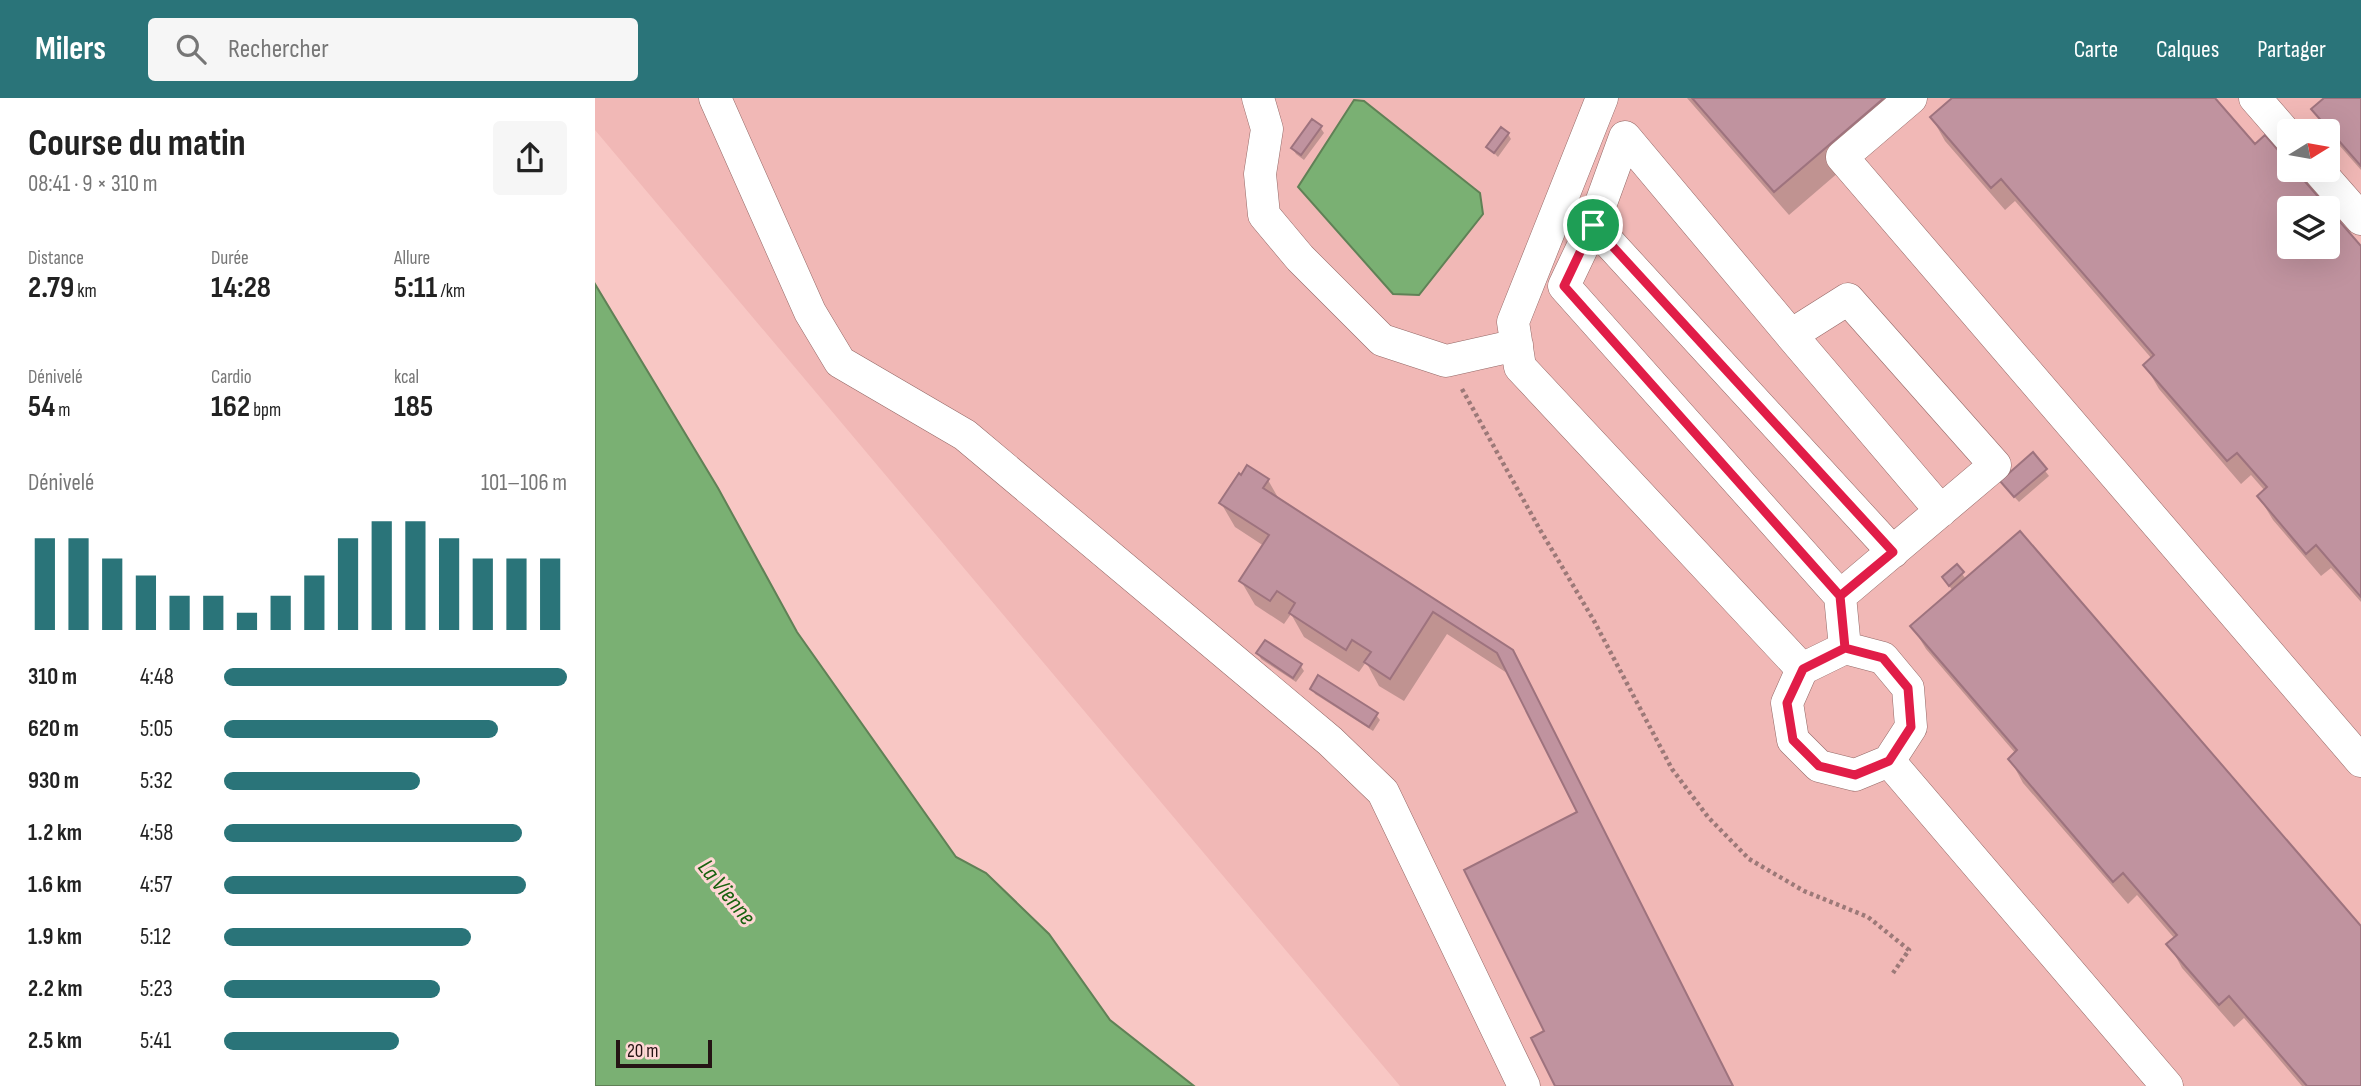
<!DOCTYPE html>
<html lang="fr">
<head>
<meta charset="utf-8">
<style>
  :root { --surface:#fff; --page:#f6f6f6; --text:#222; --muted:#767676; --accent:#2a7479 }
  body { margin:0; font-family:"Sofia Sans Condensed",sans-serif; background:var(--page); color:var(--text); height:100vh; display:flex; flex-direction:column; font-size:26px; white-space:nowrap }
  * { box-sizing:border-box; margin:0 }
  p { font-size:23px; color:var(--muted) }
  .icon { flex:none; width:38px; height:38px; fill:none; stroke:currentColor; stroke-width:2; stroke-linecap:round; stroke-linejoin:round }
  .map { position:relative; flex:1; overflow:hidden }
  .side { display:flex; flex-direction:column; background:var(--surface); width:595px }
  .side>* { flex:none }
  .needle { width:46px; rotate:79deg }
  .tools { position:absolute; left:1682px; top:21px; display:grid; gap:14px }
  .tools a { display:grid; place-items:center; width:63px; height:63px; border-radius:7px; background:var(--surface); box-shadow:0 7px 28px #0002; font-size:35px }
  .scale { position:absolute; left:21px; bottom:18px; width:96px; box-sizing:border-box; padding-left:7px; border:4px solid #251414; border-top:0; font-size:19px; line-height:24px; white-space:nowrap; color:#251414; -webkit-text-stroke:5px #ffd7d5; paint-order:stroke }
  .pin { position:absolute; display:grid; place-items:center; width:60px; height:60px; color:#fff; margin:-30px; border:4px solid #fff; border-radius:50%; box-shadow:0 2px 7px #0007 }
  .round { display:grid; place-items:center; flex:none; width:74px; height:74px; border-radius:7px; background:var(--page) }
  .head { display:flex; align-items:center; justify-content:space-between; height:119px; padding:0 28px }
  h1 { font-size:38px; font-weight:700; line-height:52px }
  .figures { display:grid; grid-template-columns:repeat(3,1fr); gap:10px; height:119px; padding:7px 28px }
  .figures div { display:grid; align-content:center }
  .figures b { font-size:30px; font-weight:700 }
  .figures small { font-size:19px; font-weight:400 }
  .figures p { font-size:19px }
  .chart { height:196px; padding:14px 28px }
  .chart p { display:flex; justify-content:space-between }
  .chart svg { width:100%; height:126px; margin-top:7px; stroke:var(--accent); stroke-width:6 }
  ul { padding:0 28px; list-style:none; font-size:23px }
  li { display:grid; grid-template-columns:112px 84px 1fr; align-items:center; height:52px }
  li i { height:18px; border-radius:9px; background:var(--accent) }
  header { display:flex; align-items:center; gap:42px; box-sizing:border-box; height:98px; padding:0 35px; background:var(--accent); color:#fff }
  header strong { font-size:33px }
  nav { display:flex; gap:38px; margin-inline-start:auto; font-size:24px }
  .search { width:490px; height:63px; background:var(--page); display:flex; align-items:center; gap:18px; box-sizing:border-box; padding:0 24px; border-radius:7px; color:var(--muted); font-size:26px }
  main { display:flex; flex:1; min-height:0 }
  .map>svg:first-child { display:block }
</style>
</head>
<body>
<header>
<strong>Milers</strong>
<div class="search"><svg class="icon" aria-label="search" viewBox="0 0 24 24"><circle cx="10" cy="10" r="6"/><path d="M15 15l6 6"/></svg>Rechercher</div>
<nav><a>Carte</a><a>Calques</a><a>Partager</a></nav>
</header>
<main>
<section class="side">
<div class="head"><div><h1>Course du matin</h1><p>08:41 · 9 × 310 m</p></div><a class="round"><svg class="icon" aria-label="share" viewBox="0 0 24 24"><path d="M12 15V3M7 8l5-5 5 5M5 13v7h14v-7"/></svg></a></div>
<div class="figures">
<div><p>Distance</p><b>2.79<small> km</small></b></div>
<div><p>Durée</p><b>14:28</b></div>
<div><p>Allure</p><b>5:11<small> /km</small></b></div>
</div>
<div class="figures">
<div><p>Dénivelé</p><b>54<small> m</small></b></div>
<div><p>Cardio</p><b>162<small> bpm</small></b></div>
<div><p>kcal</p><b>185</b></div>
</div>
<div class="chart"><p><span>Dénivelé</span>101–106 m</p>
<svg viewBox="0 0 160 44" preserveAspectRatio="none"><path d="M5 44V12M15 44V12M25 44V19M35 44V25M45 44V32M55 44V32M65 44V38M75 44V32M85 44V25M95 44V12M105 44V6M115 44V6M125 44V12M135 44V19M145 44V19M155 44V19"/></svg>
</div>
<ul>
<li><b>310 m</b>4:48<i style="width:100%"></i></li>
<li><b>620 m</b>5:05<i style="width:80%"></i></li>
<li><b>930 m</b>5:32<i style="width:57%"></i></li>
<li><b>1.2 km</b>4:58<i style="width:87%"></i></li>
<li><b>1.6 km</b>4:57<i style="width:88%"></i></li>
<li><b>1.9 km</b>5:12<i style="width:72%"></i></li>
<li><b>2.2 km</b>5:23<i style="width:63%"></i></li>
<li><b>2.5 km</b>5:41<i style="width:51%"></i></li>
</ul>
</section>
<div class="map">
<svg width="1766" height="988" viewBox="0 0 1766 988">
  <rect width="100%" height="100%" fill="#f8c7c4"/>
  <!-- built -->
  <path fill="#f1b8b6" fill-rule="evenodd" d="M0,0H1766V988H805L0,32ZM1694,33H1732V72H1694ZM1694,110H1732V149H1694Z"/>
  <!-- water -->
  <path fill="#7ab073" stroke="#608156" stroke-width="2" d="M759,2L769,3L885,95L888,116L824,197L798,196L703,89Z
    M0,186L123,390L202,534L361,759L391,775L454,836L515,922L599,988H0Z"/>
  <!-- shadow -->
  <path fill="#0003" d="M1092,0H1330L1194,117Z
    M1360,0H1618L1659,48L1694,67V72H1698L1731,110H1694V149L1766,151V504L1736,470L1726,478L1678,422L1664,399L1670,393L1656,377L1646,386L1564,291L1550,267L1557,261L1420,103L1410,112L1350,43L1337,20Z
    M1732,0H1766V72L1729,30L1719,11Z
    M725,29L729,35L709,62L701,56L698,51Z
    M913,36L916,41L903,59L893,49Z
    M1438,357L1454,378L1424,404L1410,389Z
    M673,382L685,403L917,553L1138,988H962L951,934L985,715L915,577L852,536L809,603L784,588L771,564L764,574L709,539L696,516L689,526L660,507L646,483L669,448L640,429L626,405Z
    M1361,468L1371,481L1766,831V988H1707L1649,920L1639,929L1587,870L1574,846L1580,841L1542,797L1533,806L1428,685L1415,661L1421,656L1331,551L1317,528L1358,493L1352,485Z
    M663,555L705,567L709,573L701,584L666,561Z
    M717,591L781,617L785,622L778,633L720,596Z"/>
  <!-- building -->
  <path fill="#c0939f" stroke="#9e737e" stroke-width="2" fill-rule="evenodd" d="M1097,0H1289L1179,94Z
    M1357,0H1620L1660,46L1670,37L1694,65V72H1700L1766,148V499L1721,447L1711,456L1662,398L1672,389L1642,355L1632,363L1548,267L1559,257L1406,81L1396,90L1335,19ZM1694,110H1732V149H1694Z
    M1729,0H1766V68L1716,11Z
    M717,21L727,28L706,57L696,50Z
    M906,29L914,35L899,55L891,49Z
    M1438,354L1452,371L1419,399L1405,383Z
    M652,367L674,381L668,390L918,552L1138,988H960L936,940L949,933L869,772L982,714L902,555L838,514L795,581L769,564L776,554L757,542L751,552L694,515L700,505L682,493L675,503L644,483L674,437L624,405L644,375L646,377Z
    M1425,433L1766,828V988H1712L1634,898L1624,907L1571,846L1582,837L1528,775L1518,784L1413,661L1422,652L1315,528Z
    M1362,466L1369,474L1354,488L1347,479Z
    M670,542L707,566L698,580L661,555Z
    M723,577L783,615L774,629L715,591Z"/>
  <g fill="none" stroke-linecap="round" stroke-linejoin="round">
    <defs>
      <path id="minor" d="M120,0L215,214L245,264L370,337L735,643L788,694L929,988
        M663,0L672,31L665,76L669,117L705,160L787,242L851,263L922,247
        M1007,0L918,224L925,269L1207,571
        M1316,0L1247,59L1766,663
        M1660,0L1694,39
        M1723,72L1766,121
        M998,127L1030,39L1196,237
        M1245,498L969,188L998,127L1298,454
        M1250,550L1245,498L1400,367L1253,201L1196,237L1346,413
        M1250,550L1288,560L1313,590L1316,629L1294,663L1260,677L1224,668L1198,642L1192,605L1207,571Z
        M1294,663L1572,988"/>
    </defs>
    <!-- minor casing -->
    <use href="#minor" stroke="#946866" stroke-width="33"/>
    <!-- path -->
    <path stroke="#9c7978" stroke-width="4.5" stroke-dasharray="3.5 3.5" stroke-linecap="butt" d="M867,291L944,430L998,521L1077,671L1113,719L1154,761L1209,793L1273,819L1314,852L1298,875"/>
    <!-- minor -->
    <use href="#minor" stroke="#fff" stroke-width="32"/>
  </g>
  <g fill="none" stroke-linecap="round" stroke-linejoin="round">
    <defs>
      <path id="route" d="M998,127L969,188L1245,498L1250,550L1208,571L1192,605L1198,642L1224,668L1260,677L1294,663L1316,629L1313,590L1288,560L1250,550L1245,498L1298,454L998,127"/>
    </defs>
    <!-- route casing -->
    <use href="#route" stroke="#fff" stroke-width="14"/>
    <!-- route -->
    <use href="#route" stroke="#e11d48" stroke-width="9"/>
  </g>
  <g text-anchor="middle" stroke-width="6" stroke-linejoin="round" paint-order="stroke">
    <!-- water labels -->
    <g font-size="24" font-style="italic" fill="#19620f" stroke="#ffd7d5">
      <text transform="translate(132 794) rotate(51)" y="8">La Vienne</text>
    </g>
  </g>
</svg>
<div class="tools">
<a><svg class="needle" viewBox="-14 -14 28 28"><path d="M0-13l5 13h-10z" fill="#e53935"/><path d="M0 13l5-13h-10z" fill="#767676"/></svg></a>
<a><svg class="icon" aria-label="layers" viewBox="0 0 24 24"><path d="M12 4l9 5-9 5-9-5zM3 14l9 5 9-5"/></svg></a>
</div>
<div class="scale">20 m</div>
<div class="pin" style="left:998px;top:127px;background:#1e9e55"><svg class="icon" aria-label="arrive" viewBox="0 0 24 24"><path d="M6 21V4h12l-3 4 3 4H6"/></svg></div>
</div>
</main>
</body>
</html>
